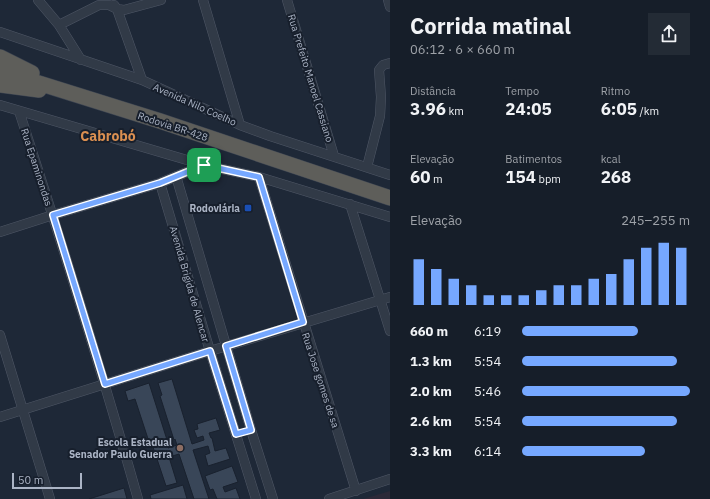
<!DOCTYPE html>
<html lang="pt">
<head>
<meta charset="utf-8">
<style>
  :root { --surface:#161e29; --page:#232b35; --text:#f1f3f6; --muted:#9ea2a8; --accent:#76a8ff }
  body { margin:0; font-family:"IBM Plex Sans",sans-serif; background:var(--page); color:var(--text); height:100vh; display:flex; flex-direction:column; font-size:15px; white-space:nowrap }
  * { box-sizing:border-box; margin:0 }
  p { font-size:13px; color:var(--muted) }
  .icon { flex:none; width:22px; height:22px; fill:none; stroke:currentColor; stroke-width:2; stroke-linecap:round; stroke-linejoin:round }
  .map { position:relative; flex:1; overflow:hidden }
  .panel { display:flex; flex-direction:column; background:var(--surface); width:320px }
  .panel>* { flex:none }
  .scale { position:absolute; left:12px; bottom:10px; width:70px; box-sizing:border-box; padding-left:4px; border:2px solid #abb4c5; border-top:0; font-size:11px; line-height:14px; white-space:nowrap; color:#abb4c5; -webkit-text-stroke:3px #171f2c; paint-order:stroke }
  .pin { position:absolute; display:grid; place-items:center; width:34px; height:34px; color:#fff; margin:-17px; border-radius:8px; box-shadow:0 2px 6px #0006 }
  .round { display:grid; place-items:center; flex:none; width:42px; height:42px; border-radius:0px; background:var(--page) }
  .head { display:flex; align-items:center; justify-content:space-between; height:68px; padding:0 20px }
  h1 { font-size:22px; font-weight:700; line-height:30px }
  .metrics { display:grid; grid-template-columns:repeat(3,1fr); gap:6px; height:68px; padding:4px 20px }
  .metrics div { display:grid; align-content:center }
  .metrics b { font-size:17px; font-weight:700 }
  .metrics small { font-size:11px; font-weight:400 }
  .metrics p { font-size:11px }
  .chart { height:112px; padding:8px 20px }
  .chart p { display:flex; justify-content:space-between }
  .chart svg { width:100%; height:72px; margin-top:4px; stroke:var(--accent); stroke-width:6 }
  ul { padding:0 20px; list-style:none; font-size:13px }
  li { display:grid; grid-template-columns:64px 48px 1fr; align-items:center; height:30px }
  li i { height:10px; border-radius:5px; background:var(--accent) }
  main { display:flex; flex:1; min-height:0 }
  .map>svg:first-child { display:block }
</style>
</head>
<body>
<main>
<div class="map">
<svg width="390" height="499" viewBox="0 0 390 499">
  <rect width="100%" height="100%" fill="#1e2837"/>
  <!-- medical -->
  <path fill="#2c2938" d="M390,491V499H363Z"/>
  <!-- building -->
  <path fill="#394658" stroke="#19212e" d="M172,379L192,444L204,440L203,436L197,438L194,430L198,429L197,424L216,418L220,430L209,433L211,438H212L215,451L226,448L230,459L208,466L205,455L210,453L208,446L193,450L209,499H194L179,454L169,457L177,483L166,486L153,447L151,448L135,399L128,401L125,391L149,383L168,443H166L168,448L177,445L175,439L174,440L160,396L162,395L158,383Z
    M232,466L238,482L223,487L225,492L236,488L240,499H217L213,489L210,490L205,476Z
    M183,485L187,499H151L150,495Z
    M124,488L127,499H89Z"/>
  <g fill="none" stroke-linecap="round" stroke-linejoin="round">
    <defs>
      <path id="minor" d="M38,0L59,25L81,60
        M203,0L240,125
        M287,0L334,156
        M388,0L390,7
        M114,5L117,9L142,80
        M59,25L99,5H109L117,9L124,10L161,0
        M0,32L142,80L240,125L270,136L390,175
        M0,105L204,165L259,177L390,217
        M19,111C61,240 101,369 138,499
        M367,167L380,116L381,97L379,70L383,65L390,63
        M176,176L251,430L273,499
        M259,177L356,491
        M160,183L210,351L256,499
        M350,204L390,331
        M0,232L53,215L160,183L204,165
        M0,335L50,499
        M0,417L210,351L390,297
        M329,499L390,479"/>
      <path id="trunk" d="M0,57L32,73
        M0,71L160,121L390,198
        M0,85L39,90"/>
    </defs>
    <!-- minor casing -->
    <use href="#minor" stroke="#4f5766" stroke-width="10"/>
    <!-- trunk casing -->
    <use href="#trunk" stroke="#3c4452" stroke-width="16"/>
    <!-- minor -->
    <use href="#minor" stroke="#313a47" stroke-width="9"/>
    <!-- trunk -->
    <use href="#trunk" stroke="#5e5e5a" stroke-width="15"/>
  </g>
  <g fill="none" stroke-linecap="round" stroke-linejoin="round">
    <defs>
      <path id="route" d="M204,165L259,177L303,322L226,346L251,430L236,434L210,351L105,384L53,215L160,183Z"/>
    </defs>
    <!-- route casing -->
    <use href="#route" stroke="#fff" stroke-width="8"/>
    <!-- route -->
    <use href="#route" stroke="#76a8ff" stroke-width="5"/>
  </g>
  <!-- markers -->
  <rect fill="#1a4fb4" stroke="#171f2c" stroke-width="1.5" x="244" y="204" width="8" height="8" rx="2"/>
  <circle fill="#8d6e63" stroke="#171f2c" stroke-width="1.5" cx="180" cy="448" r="4"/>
  <g text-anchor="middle" stroke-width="4" stroke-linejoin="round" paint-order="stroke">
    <!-- street labels -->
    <g font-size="10" fill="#abb4c5" stroke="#171f2c">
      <text transform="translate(311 78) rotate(73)" y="4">Rua Prefeito Manoel Cassiano</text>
      <text transform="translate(195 104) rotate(24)" y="4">Avenida Nilo Coelho</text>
      <text transform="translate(173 126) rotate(18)" y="4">Rodovia BR-428</text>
      <text transform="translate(37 167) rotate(72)" y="4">Rua Epaminondas</text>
      <text transform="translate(190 284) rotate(74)" y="4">Avenida Brigida de Alencar</text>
      <text transform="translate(321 380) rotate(72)" y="4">Rua Jose gomes de sa</text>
    </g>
    <!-- poi labels -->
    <g font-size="10" font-weight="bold" fill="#abb4c5" stroke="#171f2c" text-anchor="end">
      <text x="240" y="212">Rodoviária</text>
      <text x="172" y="446">Escola Estadual<tspan x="172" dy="12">Senador Paulo Guerra</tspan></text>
    </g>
    <!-- district labels -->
    <g font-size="14" font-weight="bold" fill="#da8f51" stroke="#171f2c">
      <text x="108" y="141">Cabrobó</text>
    </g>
  </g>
</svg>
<div class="scale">50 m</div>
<div class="pin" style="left:204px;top:165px;background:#1e9e55"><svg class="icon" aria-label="arrive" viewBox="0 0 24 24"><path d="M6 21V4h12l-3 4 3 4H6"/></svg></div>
</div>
<section class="panel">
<div class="head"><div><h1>Corrida matinal</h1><p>06:12 · 6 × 660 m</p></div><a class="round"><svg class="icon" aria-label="share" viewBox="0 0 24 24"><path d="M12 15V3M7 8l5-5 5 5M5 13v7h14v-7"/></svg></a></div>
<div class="metrics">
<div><p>Distância</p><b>3.96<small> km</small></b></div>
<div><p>Tempo</p><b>24:05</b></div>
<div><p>Ritmo</p><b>6:05<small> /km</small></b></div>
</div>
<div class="metrics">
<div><p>Elevação</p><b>60<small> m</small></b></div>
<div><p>Batimentos</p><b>154<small> bpm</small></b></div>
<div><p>kcal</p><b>268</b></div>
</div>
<div class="chart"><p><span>Elevação</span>245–255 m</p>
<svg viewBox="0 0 160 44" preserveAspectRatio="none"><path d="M5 44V16M15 44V22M25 44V28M35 44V32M45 44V38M55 44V38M65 44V38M75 44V35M85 44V32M95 44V32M105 44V28M115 44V25M125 44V16M135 44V9M145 44V6M155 44V9"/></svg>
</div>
<ul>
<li><b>660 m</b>6:19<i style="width:69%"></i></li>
<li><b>1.3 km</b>5:54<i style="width:92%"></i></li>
<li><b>2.0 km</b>5:46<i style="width:100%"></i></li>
<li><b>2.6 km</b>5:54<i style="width:92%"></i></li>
<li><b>3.3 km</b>6:14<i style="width:73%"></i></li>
</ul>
</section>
</main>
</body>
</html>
